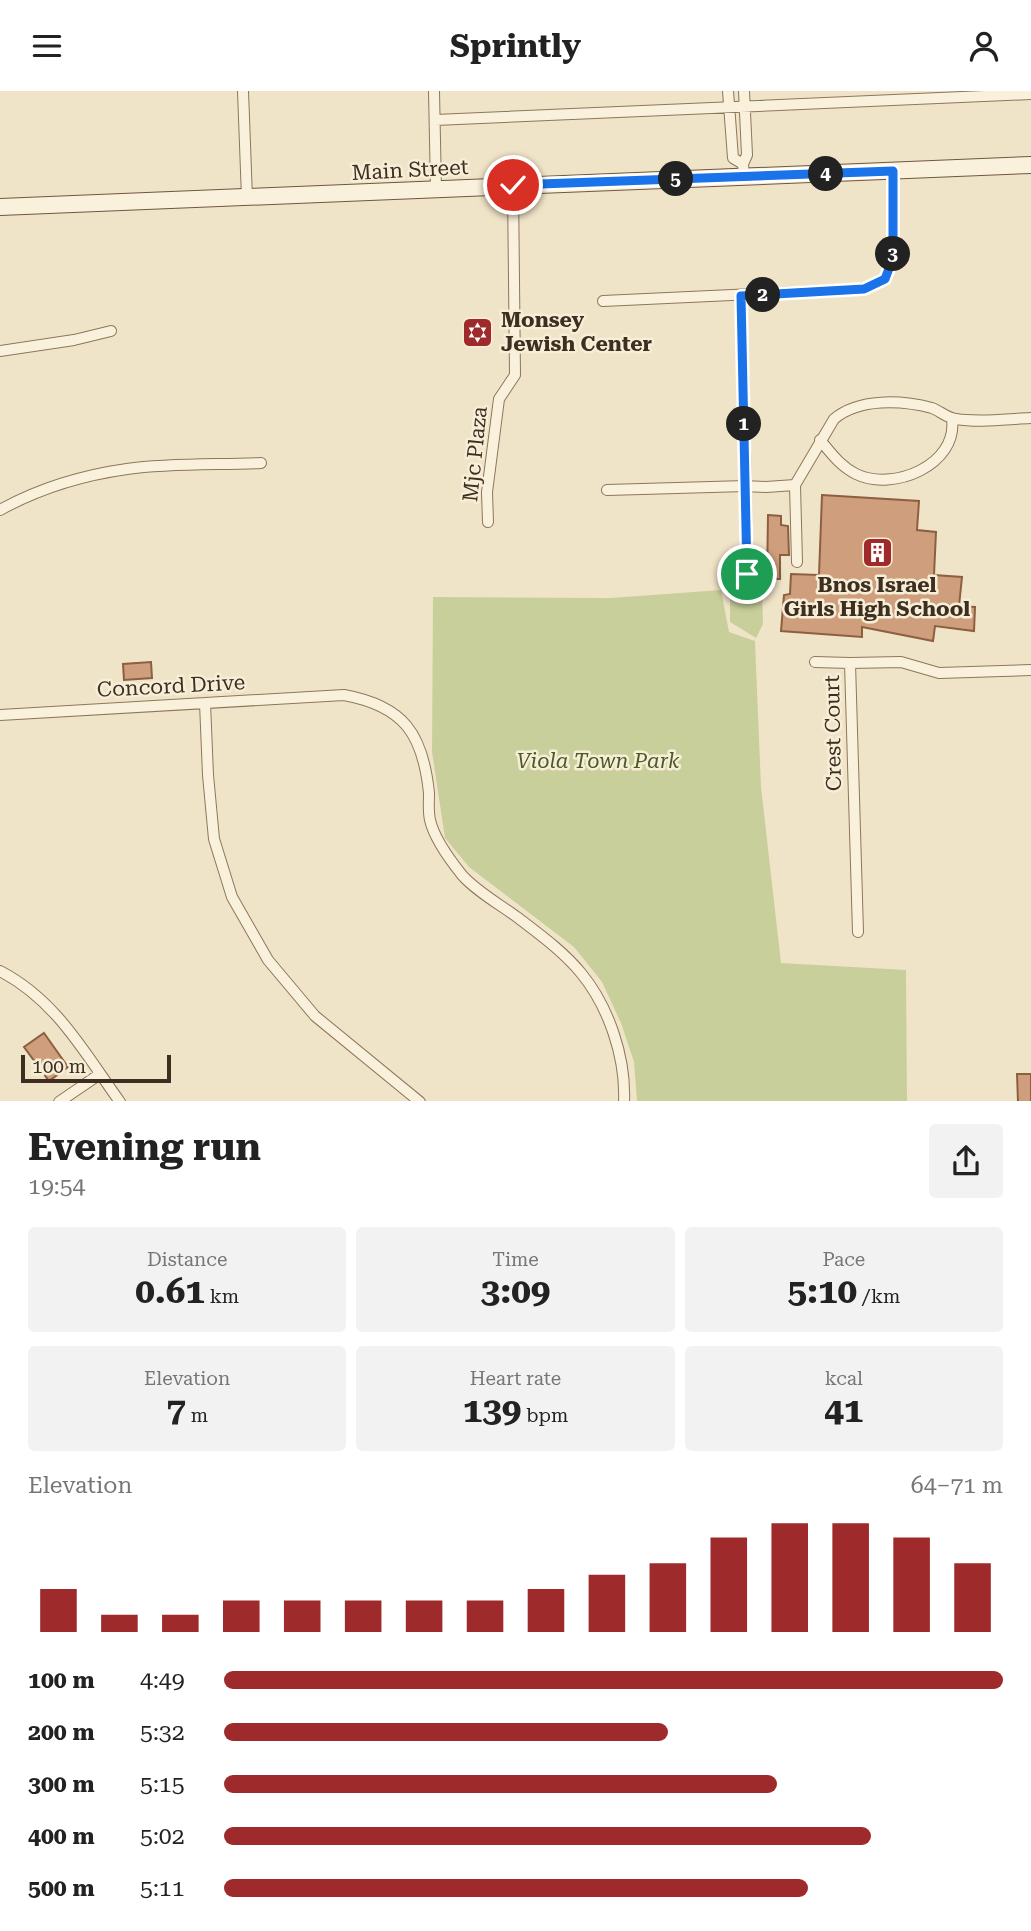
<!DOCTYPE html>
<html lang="en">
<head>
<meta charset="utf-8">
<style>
  :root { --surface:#fff; --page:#f2f2f2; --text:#222; --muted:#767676; --accent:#9e2a2b }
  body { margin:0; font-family:"Roboto Serif",serif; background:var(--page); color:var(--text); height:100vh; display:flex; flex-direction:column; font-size:26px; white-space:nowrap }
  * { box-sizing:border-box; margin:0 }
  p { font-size:23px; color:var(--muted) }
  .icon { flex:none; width:38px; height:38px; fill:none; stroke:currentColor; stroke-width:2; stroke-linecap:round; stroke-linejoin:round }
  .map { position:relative; height:1010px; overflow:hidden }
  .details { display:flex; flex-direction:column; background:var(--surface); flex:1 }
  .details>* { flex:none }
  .scale { position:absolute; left:21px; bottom:18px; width:150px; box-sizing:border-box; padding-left:7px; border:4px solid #3d2e20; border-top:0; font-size:19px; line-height:24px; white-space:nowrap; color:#3d2e20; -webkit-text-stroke:5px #f7eed8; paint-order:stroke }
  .pin { position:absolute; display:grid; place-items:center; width:60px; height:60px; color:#fff; margin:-30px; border:4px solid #fff; border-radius:50%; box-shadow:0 2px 7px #0007 }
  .km { position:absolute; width:35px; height:35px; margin:-18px; border-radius:50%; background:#222; color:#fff; font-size:19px; line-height:35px; text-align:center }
  .round { display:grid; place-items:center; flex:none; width:74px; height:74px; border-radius:7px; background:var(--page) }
  .summary { display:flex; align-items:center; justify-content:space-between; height:119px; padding:0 28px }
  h1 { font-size:38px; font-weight:700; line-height:52px }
  .metrics { display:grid; grid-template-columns:repeat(3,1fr); gap:10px; height:119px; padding:7px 28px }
  .metrics div { display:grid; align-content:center; border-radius:7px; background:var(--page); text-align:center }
  .metrics b { font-size:35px; font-weight:700 }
  .metrics small { font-size:19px; font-weight:400 }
  .metrics p { font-size:19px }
  .chart { height:196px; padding:14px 28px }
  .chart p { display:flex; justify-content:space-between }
  .chart svg { width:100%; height:126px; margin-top:7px; stroke:var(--accent); stroke-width:6 }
  ul { padding:0 28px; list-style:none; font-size:23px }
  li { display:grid; grid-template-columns:112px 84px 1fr; align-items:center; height:52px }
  li i { height:18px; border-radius:9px; background:var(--accent) }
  header { display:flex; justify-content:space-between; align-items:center; height:91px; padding:0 28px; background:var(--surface); font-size:32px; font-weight:700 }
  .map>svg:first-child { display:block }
</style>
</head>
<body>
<header><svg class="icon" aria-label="menu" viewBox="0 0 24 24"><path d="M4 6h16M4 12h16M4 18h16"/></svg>Sprintly<svg class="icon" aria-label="person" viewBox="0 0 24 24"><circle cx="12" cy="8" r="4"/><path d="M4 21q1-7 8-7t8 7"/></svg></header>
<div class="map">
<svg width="1031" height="1011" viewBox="0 0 1031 1011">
  <rect width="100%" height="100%" fill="#f0e4c8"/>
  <!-- green -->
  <path fill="#c9cf9b" d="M762,496L763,533L756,547L730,531V500Z
    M721,499L729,541L755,550L761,696L781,872L906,879L907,1010H637L634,971L621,932L602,891L574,856L469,776L445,747L432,661L433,506L611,507Z"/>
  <!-- building -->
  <path fill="#cf9f7d" stroke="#8d5f41" stroke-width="2" d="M822,404L919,410L917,439L936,441L934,484L962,486L959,515L975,516L974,540L935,535L933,550L862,536V546L781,540L784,504L790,503L791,483L819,484Z
    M768,424L781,425V434L788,435L789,464H780V488H767Z
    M151,571L152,587L124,589L123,573Z
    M44,942L68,976L49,990L24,956Z
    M1017,983H1031V1011H1018Z"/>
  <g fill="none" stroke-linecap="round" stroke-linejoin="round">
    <defs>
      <path id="minor" d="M243,0L247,107
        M434,0L436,99
        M728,0L733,67L743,73
        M744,0L747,64L743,73L744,85
        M435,29L1031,3
        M741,205L746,395L766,396L795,394
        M603,210L864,198L885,188L893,167V81
        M0,260L74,249L111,240
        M820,349C831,362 840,375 856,383C893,401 958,374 952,328
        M607,399L746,395L747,483
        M0,419C38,398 84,384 127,378C171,372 217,374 261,372
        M488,431L487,401L499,308L515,284L513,95
        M797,471L795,394L834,328C859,307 901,309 932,317C940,320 947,327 956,328C980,332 1006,328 1031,327
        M815,571L850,572
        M205,612L208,684L214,748L232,806L268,869L315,925L420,1011
        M0,624L344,604C404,615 423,643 429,702C429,711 428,720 430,729C434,747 450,769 462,784C476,800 499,813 517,826C539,843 563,860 581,882C609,916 626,967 624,1011
        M858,841L850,572L901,571L939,582L1031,579
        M0,880C56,909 84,961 120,1011
        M59,1011L100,983"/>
      <path id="secondary" d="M0,116L1031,74"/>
    </defs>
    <!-- minor casing -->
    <use href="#minor" stroke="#8d765c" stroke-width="12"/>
    <!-- secondary casing -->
    <use href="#secondary" stroke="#6f573f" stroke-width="18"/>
    <!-- minor -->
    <use href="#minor" stroke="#faf1dc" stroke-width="10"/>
    <!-- secondary -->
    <use href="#secondary" stroke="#faf1dc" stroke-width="16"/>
  </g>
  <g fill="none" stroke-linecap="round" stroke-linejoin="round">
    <defs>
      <path id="route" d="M513,94L893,80V167L885,188L864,198L741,205L747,483"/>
    </defs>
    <!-- route casing -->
    <use href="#route" stroke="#fff" stroke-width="14"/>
    <!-- route -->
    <use href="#route" stroke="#1a73e8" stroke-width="9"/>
  </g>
  <!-- icons -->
  <defs>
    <symbol id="synagogue-square" viewBox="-11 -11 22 22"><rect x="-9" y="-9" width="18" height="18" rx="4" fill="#9e2a2b" stroke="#f7eed8"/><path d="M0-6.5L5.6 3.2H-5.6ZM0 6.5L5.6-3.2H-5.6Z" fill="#fff"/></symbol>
    <symbol id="building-square" viewBox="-11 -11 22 22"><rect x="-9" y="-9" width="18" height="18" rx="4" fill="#9e2a2b" stroke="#f7eed8"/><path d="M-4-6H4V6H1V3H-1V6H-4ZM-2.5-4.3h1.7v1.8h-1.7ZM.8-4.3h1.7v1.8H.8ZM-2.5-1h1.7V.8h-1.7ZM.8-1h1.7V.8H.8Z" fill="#fff"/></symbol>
  </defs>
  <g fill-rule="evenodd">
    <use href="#synagogue-square" x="460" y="224" width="35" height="35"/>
    <use href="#building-square" x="860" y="444" width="35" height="35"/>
  </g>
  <g text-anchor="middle" stroke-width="5" stroke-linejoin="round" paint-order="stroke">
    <!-- street labels -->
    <g font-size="21" fill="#3d2e20" stroke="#f7eed8">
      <text transform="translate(410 79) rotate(-3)" y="7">Main Street</text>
      <text transform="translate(475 363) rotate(-84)" y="7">Mjc Plaza</text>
      <text transform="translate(171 595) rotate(-3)" y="7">Concord Drive</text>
      <text transform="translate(833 642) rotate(-91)" y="7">Crest Court</text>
    </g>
    <!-- poi labels -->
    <g font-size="21" font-weight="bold" fill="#3d2e20" stroke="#f7eed8" text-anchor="start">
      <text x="501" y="236">Monsey<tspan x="501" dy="24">Jewish Center</tspan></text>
      <text x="877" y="501" text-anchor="middle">Bnos Israel<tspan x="877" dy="24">Girls High School</tspan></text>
    </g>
    <!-- park labels -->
    <g font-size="21" font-style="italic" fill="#4d5a26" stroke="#f7eed8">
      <text x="598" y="677">Viola Town Park</text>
    </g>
  </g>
</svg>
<div class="scale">100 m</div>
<div class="pin" style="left:747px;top:483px;background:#1e9e55"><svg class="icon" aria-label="arrive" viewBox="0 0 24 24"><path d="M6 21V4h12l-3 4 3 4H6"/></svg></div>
<div class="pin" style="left:513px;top:94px;background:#d93025"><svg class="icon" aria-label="check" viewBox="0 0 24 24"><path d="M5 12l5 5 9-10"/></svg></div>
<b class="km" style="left:744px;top:333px">1</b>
<b class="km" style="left:763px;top:204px">2</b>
<b class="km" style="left:893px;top:163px">3</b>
<b class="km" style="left:826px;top:83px">4</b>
<b class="km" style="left:676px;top:88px">5</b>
</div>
<section class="details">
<div class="summary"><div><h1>Evening run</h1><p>19:54</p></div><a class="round"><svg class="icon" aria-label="share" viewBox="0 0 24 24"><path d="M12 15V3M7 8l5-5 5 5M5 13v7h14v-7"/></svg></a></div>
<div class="metrics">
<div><p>Distance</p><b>0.61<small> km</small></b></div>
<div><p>Time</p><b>3:09</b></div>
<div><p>Pace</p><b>5:10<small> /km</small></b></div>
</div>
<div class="metrics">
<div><p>Elevation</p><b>7<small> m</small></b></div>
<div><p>Heart rate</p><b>139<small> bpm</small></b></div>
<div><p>kcal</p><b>41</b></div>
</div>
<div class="chart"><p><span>Elevation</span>64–71 m</p>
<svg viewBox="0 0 160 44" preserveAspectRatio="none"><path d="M5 44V29M15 44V38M25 44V38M35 44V33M45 44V33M55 44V33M65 44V33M75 44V33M85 44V29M95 44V24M105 44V20M115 44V11M125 44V6M135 44V6M145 44V11M155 44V20"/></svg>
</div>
<ul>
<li><b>100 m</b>4:49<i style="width:100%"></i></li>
<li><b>200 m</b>5:32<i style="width:57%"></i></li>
<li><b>300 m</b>5:15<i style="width:71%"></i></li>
<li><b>400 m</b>5:02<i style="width:83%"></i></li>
<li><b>500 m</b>5:11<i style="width:75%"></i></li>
</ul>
</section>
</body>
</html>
